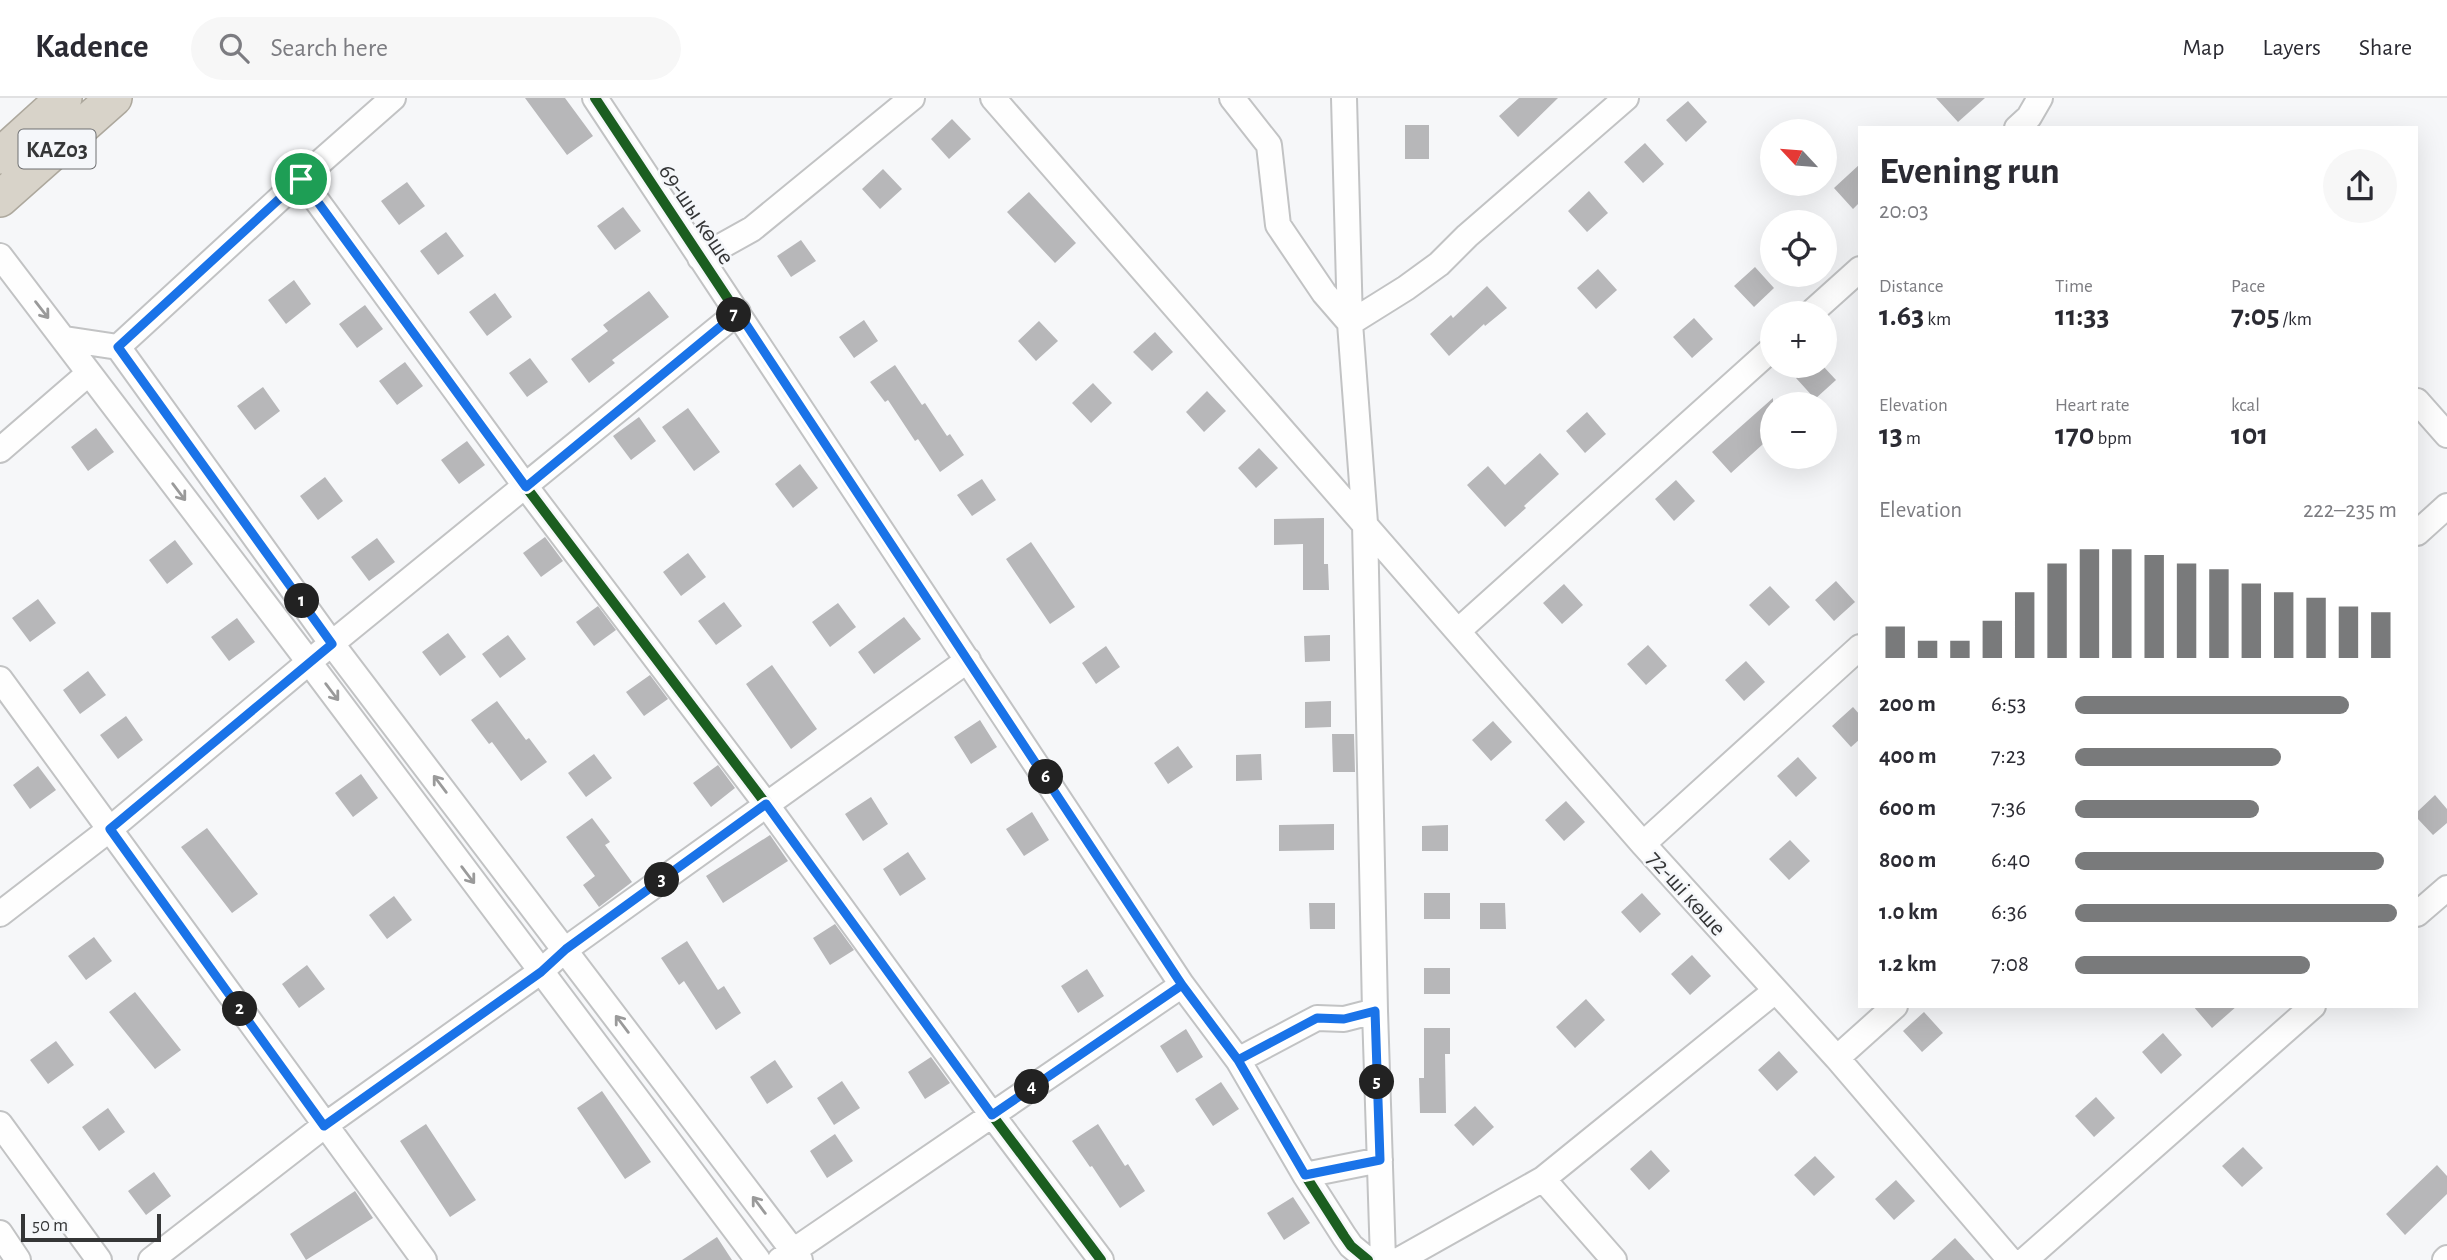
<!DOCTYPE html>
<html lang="en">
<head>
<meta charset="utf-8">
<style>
  :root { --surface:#fff; --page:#f7f7f7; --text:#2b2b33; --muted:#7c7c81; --line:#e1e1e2; --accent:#797a7b }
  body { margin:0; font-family:"Alegreya Sans",sans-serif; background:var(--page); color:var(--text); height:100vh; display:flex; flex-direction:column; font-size:26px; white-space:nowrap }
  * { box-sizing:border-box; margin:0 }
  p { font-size:23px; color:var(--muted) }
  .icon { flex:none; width:38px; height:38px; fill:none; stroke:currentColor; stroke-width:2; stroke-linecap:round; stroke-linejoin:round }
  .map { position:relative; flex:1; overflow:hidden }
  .side { position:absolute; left:1858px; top:28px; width:560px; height:882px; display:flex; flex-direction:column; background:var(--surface); border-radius:0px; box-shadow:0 7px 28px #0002 }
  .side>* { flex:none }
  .needle { width:46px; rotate:296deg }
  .tools { position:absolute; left:1760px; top:21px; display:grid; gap:14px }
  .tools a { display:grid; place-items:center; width:77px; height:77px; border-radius:50%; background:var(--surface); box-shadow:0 7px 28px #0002; font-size:35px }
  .scale { position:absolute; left:21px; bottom:18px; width:140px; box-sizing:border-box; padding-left:7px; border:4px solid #353637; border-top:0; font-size:19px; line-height:24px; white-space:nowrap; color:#353637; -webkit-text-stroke:5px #f5f7fa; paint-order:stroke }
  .pin { position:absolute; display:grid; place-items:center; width:60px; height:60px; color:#fff; margin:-30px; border:4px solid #fff; border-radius:50%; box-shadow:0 2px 7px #0007 }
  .km { position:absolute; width:35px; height:35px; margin:-18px; border-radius:50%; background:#222; color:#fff; font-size:19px; line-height:35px; text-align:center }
  .round { display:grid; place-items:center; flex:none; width:74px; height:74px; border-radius:37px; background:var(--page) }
  .headline { display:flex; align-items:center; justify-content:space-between; height:119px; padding:0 21px }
  h1 { font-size:38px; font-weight:700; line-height:52px }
  .metrics { display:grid; grid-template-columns:repeat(3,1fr); gap:10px; height:119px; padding:7px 21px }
  .metrics div { display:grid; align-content:center }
  .metrics b { font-size:30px; font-weight:700 }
  .metrics small { font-size:19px; font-weight:400 }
  .metrics p { font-size:19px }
  .chart { height:196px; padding:14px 21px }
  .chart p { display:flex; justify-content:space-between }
  .chart svg { width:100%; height:126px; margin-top:7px; stroke:var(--accent); stroke-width:6 }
  ul { padding:0 21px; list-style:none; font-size:23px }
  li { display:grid; grid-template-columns:112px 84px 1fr; align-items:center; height:52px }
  li i { height:18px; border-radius:9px; background:var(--accent) }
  header { display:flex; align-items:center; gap:42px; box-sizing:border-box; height:98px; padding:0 35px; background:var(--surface); border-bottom:2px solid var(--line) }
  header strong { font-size:33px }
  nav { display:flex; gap:38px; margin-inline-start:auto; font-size:24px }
  .search { width:490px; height:63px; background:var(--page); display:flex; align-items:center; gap:18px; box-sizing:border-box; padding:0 24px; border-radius:38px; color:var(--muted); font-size:26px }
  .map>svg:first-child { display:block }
</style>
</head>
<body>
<header>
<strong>Kadence</strong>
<div class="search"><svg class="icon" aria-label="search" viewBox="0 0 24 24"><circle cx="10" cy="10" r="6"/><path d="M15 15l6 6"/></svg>Search here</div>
<nav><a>Map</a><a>Layers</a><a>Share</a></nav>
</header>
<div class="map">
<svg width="2447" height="1162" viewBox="0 0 2447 1162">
  <rect width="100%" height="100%" fill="#f6f7f9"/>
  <!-- building -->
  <path fill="#b7b7b9" d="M525,0H565L593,38L567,57Z
    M1519,0H1558L1518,39L1499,18Z
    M1936,0H1985L1958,24Z
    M1688,3L1707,24L1686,44L1666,22Z
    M952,21L971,41L949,61L931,41Z
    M1405,27H1429V61H1405Z
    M1645,45L1664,66L1643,85L1624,64Z
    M1860,66V104L1853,111L1834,90Z
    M883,71L902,91L880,111L862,91Z
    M407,84L425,108L399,127L381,103Z
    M1589,93L1608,115L1587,134L1568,113Z
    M1029,94L1076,145L1055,165L1007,114Z
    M623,109L641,133L615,152L597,128Z
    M446,134L464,158L438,177L420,153Z
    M801,142L816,163L791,179L777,158Z
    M1755,169L1774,190L1754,209L1734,188Z
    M1598,171L1617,192L1596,211L1577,190Z
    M294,182L311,206L286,226L268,202Z
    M1487,188L1507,210L1485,228L1484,226L1449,258L1430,236L1451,217L1453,220Z
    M649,193L669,219L612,262L615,265L589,285L571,261L608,233L603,227Z
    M495,195L512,219L487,238L469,214Z
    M365,207L383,231L357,250L339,226Z
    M1694,220L1713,241L1692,260L1673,239Z
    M864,222L878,243L854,260L839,239Z
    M1039,223L1058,243L1036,263L1018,243Z
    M1155,234L1173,254L1152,273L1133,254Z
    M530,260L548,284L527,299L509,275Z
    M405,264L423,288L397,307L379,283Z
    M895,267L922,307L925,305L947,338L950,336L964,357L940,374L918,341L915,343L888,302L885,304L870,284Z
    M1809,268H1823L1836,282L1815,301L1796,280Z
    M1093,285L1112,305L1091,325L1072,305Z
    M263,289L280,313L255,332L237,308Z
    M1207,293L1226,313L1204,334L1186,314Z
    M1773,300V337L1731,375L1712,354Z
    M688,310L720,354L694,373L662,329Z
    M1587,314L1606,336L1585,355L1566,333Z
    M639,319L656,343L631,362L613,338Z
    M96,330L114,354L88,373L71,349Z
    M467,343L485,367L459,386L441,362Z
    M1259,350L1278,370L1256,390L1238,370Z
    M1540,355L1559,376L1524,408L1526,410L1505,429L1467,387L1488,368L1505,387Z
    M800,366L818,390L793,410L775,386Z
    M325,379L343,403L318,422L300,398Z
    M982,381L996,402L972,418L957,397Z
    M1676,382L1695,403L1674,423L1655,401Z
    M1324,420V466H1328L1329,492H1303V446L1274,447V421Z
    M545,439L563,463L541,479L523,455Z
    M377,440L395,464L369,483L351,459Z
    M175,442L193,466L167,486L149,462Z
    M1031,444L1075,509L1050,526L1006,461Z
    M688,455L706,479L681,498L663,474Z
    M1836,483L1855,504L1834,523L1815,502Z
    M1564,486L1583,507L1562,526L1543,505Z
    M1770,488L1790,509L1769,528L1749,507Z
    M38,501L56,525L30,544L12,520Z
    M724,504L742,528L716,547L698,523Z
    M838,505L856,529L830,549L812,524Z
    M598,508L616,532L594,548L576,524Z
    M904,519L921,541L874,576L858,554Z
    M237,520L255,544L229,563L211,539Z
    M448,535L466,559L440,578L422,554Z
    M508,537L526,561L500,580L482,556Z
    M1330,537V563L1305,564L1304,538Z
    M1648,547L1667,568L1646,587L1627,566Z
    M1106,548L1120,569L1096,586L1082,565Z
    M1746,563L1765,584L1744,603L1725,582Z
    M772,567L817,631L791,651L746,586Z
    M88,573L106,597L80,616L63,592Z
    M650,577L668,601L644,618L626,594Z
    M497,603L526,642L529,640L547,664L521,683L492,644L489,646L471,622Z
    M1331,603V629L1305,630V604Z
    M1853,609L1860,617V641L1851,649L1832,628Z
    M126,618L143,642L118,661L100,637Z
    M980,622L997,649L971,666L954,639Z
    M1493,623L1512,644L1491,663L1472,642Z
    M1332,636H1354L1355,674H1333Z
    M1178,648L1193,669L1168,686L1154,665Z
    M594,656L612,680L586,699L568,675Z
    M1261,656L1262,682L1236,683V657Z
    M1798,659L1817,680L1796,699L1777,678Z
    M718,667L735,690L711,709L693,685Z
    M38,668L56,692L30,711L13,687Z
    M361,676L378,700L353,719L335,695Z
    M2435,697L2447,711V725L2433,737L2417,720V714Z
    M871,699L888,726L863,743L845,716Z
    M1566,703L1585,724L1564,743L1545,722Z
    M1032,714L1049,742L1024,758L1006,731Z
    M592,720L610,744L605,747L632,784L599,809L583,787L595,778L566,739Z
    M1334,726V752L1279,753V727Z
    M1448,727V753H1422V728Z
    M207,730L258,796L232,815L181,749Z
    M770,737L788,763L723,805L706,778Z
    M1790,742L1810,763L1789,782L1769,761Z
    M908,754L926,781L900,798L883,771Z
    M1424,795H1450V821H1424Z
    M1642,795L1661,816L1640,835L1621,814Z
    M394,798L412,822L387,841L369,817Z
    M1309,805H1335V831H1310Z
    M1480,805H1505L1506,831H1480Z
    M835,826L854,852L830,867L813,840Z
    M94,839L112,863L86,882L68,858Z
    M687,843L718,892L724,888L741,915L716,932L684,883L679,887L661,860Z
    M1692,857L1711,878L1690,897L1671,876Z
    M307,867L325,891L299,910L282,886Z
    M1424,870H1450V896H1424Z
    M1087,871L1104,898L1078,915L1061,888Z
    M135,894L181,952L155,971L109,914Z
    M1586,901L1605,922L1575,950L1556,929Z
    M2193,908H2237L2212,930Z
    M1924,914L1943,935L1922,954L1903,933Z
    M1424,930H1450V956H1445L1446,1015H1420L1419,980H1424Z
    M1186,931L1203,959L1177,975L1160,948Z
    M2163,935L2182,957L2161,976L2142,954Z
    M56,943L74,967L48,986L30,962Z
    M1779,953L1798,974L1777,993L1758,972Z
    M931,959L950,985L925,1001L908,974Z
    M775,962L793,989L767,1006L750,979Z
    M842,983L860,1010L834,1027L817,1000Z
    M1221,984L1239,1011L1213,1028L1195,1001Z
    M602,993L651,1064L625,1081L577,1010Z
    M2096,999L2115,1020L2094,1039L2075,1018Z
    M1475,1008L1494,1029L1473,1048L1454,1027Z
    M108,1010L125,1034L99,1053L82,1029Z
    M426,1026L476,1102L450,1119L400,1043Z
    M1098,1026L1125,1068L1128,1066L1145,1093L1120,1110L1092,1068L1090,1069L1072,1043Z
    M835,1036L853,1063L827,1080L810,1053Z
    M2243,1049L2263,1070L2242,1089L2222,1068Z
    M1651,1052L1670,1073L1649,1092L1630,1071Z
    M1815,1058L1835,1079L1814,1098L1794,1077Z
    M2437,1067L2447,1078V1096L2405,1137L2386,1116Z
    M154,1074L171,1098L146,1117L128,1093Z
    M1896,1082L1915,1103L1894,1122L1875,1101Z
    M355,1093L373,1120L306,1162L290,1136Z
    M1293,1099L1310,1125L1284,1142L1267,1115Z
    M717,1139L732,1162H682Z
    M1955,1140L1975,1162H1931Z"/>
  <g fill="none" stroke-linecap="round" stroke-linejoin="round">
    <defs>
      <path id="minor" d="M595,0L1182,887L1238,962L1305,1077L1344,1138L1351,1148L1368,1162
        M993,0L1643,746L1837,960L2010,1162
        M1232,0L1269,47L1278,127L1324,195L1350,225L1406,190L1439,166L1467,138L1626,0
        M1344,0L1350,225L1365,425L1375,913L1383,1162
        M2017,30L2029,19L2040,0
        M301,81L526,389L766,706L992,1017L1101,1162
        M0,158L309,564L758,1162
        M700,160L752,131L912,0
        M1811,215L1860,171
        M65,241L118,249L332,546L800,1162
        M118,249L301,81L393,0
        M2417,303L2447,337
        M0,352L89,275
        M2417,435L2447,408
        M1458,533L1773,250
        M0,581L424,1162
        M1643,746L1860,549
        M0,816L110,731L309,564L738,214
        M2417,816L2447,790
        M1837,960L1895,908
        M1238,962L1317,920L1344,921L1375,913
        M0,1026L99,1162
        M1305,1077L1380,1062
        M1543,1081L1614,1162
        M0,1135L18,1162
        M151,1162L324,1028L540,874L566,851L968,562
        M780,1162L1182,887
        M1399,1162L1543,1081L1775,893
        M2025,1162L2313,908
        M2445,1162L2447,1160"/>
      <path id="highway" d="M0,58L64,0
        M0,101L114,0"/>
    </defs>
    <!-- minor casing -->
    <use href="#minor" stroke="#c2c3c4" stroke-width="28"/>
    <!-- highway casing -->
    <use href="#highway" stroke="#ada89d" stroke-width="38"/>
    <!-- minor -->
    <use href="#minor" stroke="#fefefe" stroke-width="24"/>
    <!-- highway -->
    <use href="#highway" stroke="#d8d3c9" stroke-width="35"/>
    <defs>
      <path id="cycleway" d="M595,0L1182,887L1238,962L1305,1077L1344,1138L1351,1148L1368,1162
        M301,81L526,389L766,706L992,1017L1101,1162"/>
    </defs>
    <!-- cycleway casing -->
    <use href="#cycleway" stroke="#f5f7fa" stroke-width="15"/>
    <!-- cycleway -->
    <use href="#cycleway" stroke="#1b5e20" stroke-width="10"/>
  </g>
  <!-- one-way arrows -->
  <defs><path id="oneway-shaft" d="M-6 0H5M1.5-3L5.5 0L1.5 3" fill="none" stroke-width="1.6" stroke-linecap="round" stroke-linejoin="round" transform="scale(1.75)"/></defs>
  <g stroke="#9a9a9a">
    <use href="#oneway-shaft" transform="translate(42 212) rotate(52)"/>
    <use href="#oneway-shaft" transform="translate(179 394) rotate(53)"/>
    <use href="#oneway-shaft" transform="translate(332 594) rotate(53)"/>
    <use href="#oneway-shaft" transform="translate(440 686) rotate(-127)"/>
    <use href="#oneway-shaft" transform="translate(468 777) rotate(53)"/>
    <use href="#oneway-shaft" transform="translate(622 926) rotate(-127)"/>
    <use href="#oneway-shaft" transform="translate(759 1107) rotate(-127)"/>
  </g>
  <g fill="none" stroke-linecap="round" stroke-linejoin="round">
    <defs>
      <path id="route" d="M301,81L118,249L332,546L110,731L324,1028L541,874L566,851L766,706L992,1017L1182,887L1238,962L1305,1077L1380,1062L1375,913L1344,921L1317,920L1238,962L1182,887L738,214L526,389L301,81"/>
    </defs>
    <!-- route casing -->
    <use href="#route" stroke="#fff" stroke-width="14"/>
    <!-- route -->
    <use href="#route" stroke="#1a73e8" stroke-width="9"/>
  </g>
  <g text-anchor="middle" stroke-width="5" stroke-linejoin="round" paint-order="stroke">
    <!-- shield labels -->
    <rect fill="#f5f7fa" stroke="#6f7072" stroke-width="2" x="18.5" y="31.5" width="77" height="39" rx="5"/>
    <g font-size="23" font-weight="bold" fill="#353637">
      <text x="57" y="59">KАZ03</text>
    </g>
    <!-- street labels -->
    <g font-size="24" fill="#353637" stroke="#f5f7fa">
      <text transform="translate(697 116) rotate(56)" y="8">69-шы көше</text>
      <text transform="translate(1687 795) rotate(48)" y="8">72-ші көше</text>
    </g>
  </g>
</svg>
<div class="tools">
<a><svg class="needle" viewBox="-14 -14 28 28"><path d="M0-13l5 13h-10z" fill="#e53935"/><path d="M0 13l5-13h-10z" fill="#7c7c81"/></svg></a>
<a><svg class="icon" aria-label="locate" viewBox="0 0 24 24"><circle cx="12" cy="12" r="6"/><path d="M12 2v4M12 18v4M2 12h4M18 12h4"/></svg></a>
<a>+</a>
<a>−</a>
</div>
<div class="scale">50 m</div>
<div class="pin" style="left:301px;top:81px;background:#1e9e55"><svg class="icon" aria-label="arrive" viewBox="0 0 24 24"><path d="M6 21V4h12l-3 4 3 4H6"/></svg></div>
<b class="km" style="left:302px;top:503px">1</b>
<b class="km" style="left:240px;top:911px">2</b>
<b class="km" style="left:662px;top:782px">3</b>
<b class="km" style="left:1032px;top:989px">4</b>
<b class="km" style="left:1377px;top:984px">5</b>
<b class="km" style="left:1046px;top:679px">6</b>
<b class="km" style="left:734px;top:217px">7</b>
<section class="side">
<div class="headline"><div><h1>Evening run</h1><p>20:03</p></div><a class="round"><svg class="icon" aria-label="share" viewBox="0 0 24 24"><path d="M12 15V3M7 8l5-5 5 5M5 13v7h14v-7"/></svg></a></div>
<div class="metrics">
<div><p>Distance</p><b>1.63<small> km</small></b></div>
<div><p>Time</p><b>11:33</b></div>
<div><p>Pace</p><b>7:05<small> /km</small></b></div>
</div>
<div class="metrics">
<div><p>Elevation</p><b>13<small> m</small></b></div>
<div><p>Heart rate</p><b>170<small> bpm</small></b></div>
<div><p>kcal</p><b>101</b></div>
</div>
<div class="chart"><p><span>Elevation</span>222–235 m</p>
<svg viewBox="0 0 160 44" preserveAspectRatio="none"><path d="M5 44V33M15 44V38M25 44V38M35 44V31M45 44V21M55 44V11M65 44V6M75 44V6M85 44V8M95 44V11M105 44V13M115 44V18M125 44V21M135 44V23M145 44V26M155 44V28"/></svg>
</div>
<ul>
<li><b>200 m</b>6:53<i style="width:85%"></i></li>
<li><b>400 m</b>7:23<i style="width:64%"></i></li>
<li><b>600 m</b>7:36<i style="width:57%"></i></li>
<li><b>800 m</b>6:40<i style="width:96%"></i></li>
<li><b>1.0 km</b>6:36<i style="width:100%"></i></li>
<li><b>1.2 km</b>7:08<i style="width:73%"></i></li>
</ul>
</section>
</div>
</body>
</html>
